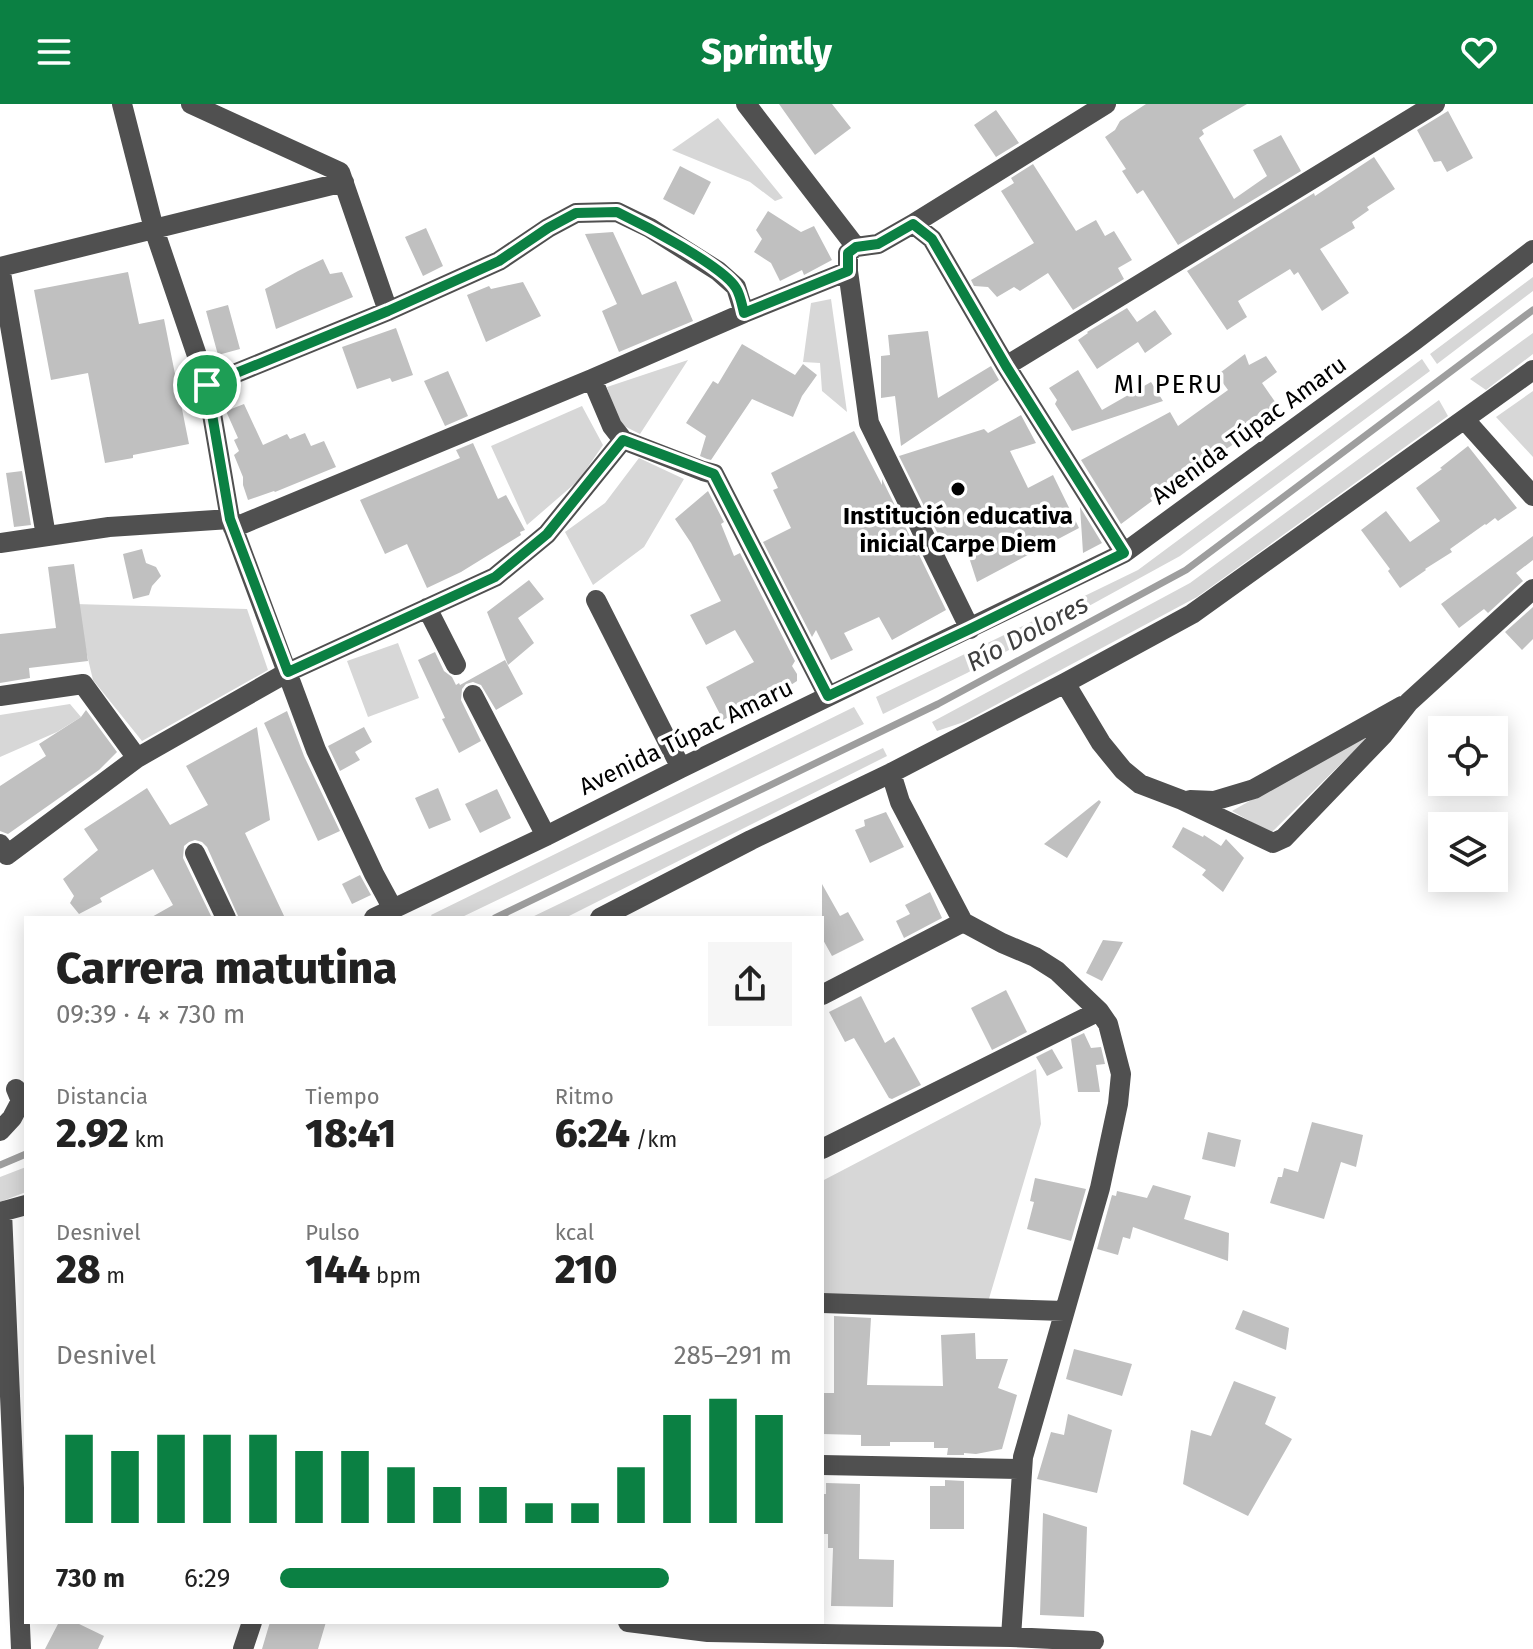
<!DOCTYPE html>
<html lang="es">
<head>
<meta charset="utf-8">
<style>
  :root { --surface:#fff; --page:#f6f6f6; --text:#222; --muted:#767676; --accent:#0b8043 }
  body { margin:0; font-family:"Fira Sans",sans-serif; background:var(--page); color:var(--text); height:100vh; display:flex; flex-direction:column; font-size:30px; white-space:nowrap }
  * { box-sizing:border-box; margin:0 }
  p { font-size:26px; color:var(--muted) }
  .icon { flex:none; width:44px; height:44px; fill:none; stroke:currentColor; stroke-width:2; stroke-linecap:round; stroke-linejoin:round }
  .map { position:relative; flex:1; overflow:hidden }
  .drawer { position:absolute; left:24px; top:812px; width:800px; height:708px; display:flex; flex-direction:column; background:var(--surface); border-radius:0px; box-shadow:0 4px 20px #0003 }
  .drawer>* { flex:none }
  .buttons { position:absolute; left:1428px; top:612px; display:grid; gap:16px }
  .buttons a { display:grid; place-items:center; width:80px; height:80px; border-radius:0px; background:var(--surface); box-shadow:0 4px 20px #0003; font-size:40px }
  .pin { position:absolute; display:grid; place-items:center; width:68px; height:68px; color:#fff; margin:-34px; border:4px solid #fff; border-radius:50%; box-shadow:0 2px 8px #0007 }
  .round { display:grid; place-items:center; flex:none; width:84px; height:84px; border-radius:0px; background:var(--page) }
  .overview { display:flex; align-items:center; justify-content:space-between; height:136px; padding:0 32px }
  h1 { font-size:44px; font-weight:800; line-height:60px }
  .metrics { display:grid; grid-template-columns:repeat(3,1fr); gap:12px; height:136px; padding:8px 32px }
  .metrics div { display:grid; align-content:center }
  .metrics b { font-size:40px; font-weight:800 }
  .metrics small { font-size:22px; font-weight:400 }
  .metrics p { font-size:22px }
  .chart { height:224px; padding:16px 32px }
  .chart p { display:flex; justify-content:space-between }
  .chart svg { width:100%; height:144px; margin-top:8px; stroke:var(--accent); stroke-width:6 }
  ul { padding:0 32px; list-style:none; font-size:26px }
  li { display:grid; grid-template-columns:128px 96px 1fr; align-items:center; height:60px }
  li i { height:20px; border-radius:10px; background:var(--accent) }
  header { display:flex; justify-content:space-between; align-items:center; height:104px; padding:0 32px; background:var(--accent); color:#fff; font-size:36px; font-weight:800 }
  .map>svg:first-child { display:block }
</style>
</head>
<body>
<header><svg class="icon" aria-label="menu" viewBox="0 0 24 24"><path d="M4 6h16M4 12h16M4 18h16"/></svg>Sprintly<svg class="icon" aria-label="heart" viewBox="0 0 24 24"><path d="M12 20l-8-8c-3-5 5-10 8-4 3-6 11-1 8 4z"/></svg></header>
<div class="map">
<svg width="1533" height="1545" viewBox="0 0 1533 1545">
  <rect width="100%" height="100%" fill="#fff"/>
  <!-- green -->
  <path fill="#d7d7d7" d="M718,14L783,94L775,97L750,78L672,46Z
    M1533,173V187L1437,260L1430,250Z
    M831,195L847,308L822,287L820,259L803,258L811,199Z
    M1533,229V250L1486,286L1470,275Z
    M1422,255L1430,267L1180,452L967,569L883,610L876,593L1138,466Z
    M688,256L640,330L618,319L607,283Z
    M1533,287V353L1496,313Z
    M1439,296L1448,312L1197,493L964,618L937,627L932,618L1190,479Z
    M582,302L603,341L579,376L527,421L491,342Z
    M639,354L684,375L644,443L593,481L565,428L605,399Z
    M75,500L247,505L268,566L142,637L93,576Z
    M398,539L419,594L368,613L347,557Z
    M70,600L81,613L57,628L0,653V611Z
    M854,603L864,620L460,814H433L431,811Z
    M1375,626L1271,729L1232,707Z
    M883,644L887,652L565,814H530Z
    M1036,965L1041,1020L988,1198L822,1193V1077Z
    M26,1063V1088L0,1098V1073Z"/>
  <g fill="none" stroke-linecap="round" stroke-linejoin="round">
    <!-- stream -->
    <path stroke="#9e9e9e" stroke-width="7" d="M495,814L938,600L1186,466L1533,206
      M0,1061L26,1050"/>
  </g>
  <!-- building -->
  <path fill="#c0c0c0" d="M779,0H832L851,24L815,51Z
    M1146,0H1247L1202,26L1204,30L1199,34L1234,95L1267,72L1253,46L1281,31L1301,67L1178,141L1143,86L1137,90L1122,67L1126,65L1105,33L1115,26L1120,17Z
    M996,6L1019,39L996,53L974,21Z
    M1448,7L1473,54L1447,68L1441,57L1434,58L1417,26Z
    M1374,53L1395,85L1367,103L1369,106L1352,118L1355,124L1320,145L1349,189L1322,207L1298,168L1294,171L1290,165L1238,197L1247,213L1227,226L1187,167L1314,89L1315,92Z
    M1033,60L1076,127L1096,116L1105,132L1114,127L1132,156L1118,164L1124,175L1073,206L1048,169L1020,187L1014,183L997,193L988,183L974,182L971,176L1034,139L1001,87L1014,79L1011,74Z
    M680,62L711,78L694,111L663,95Z
    M768,107L801,128L814,122L832,156L804,171L802,166L780,177L771,159L754,148L762,135L756,126Z
    M426,124L443,162L423,172L405,133Z
    M613,128L642,191L676,177L693,217L619,248L602,207L617,200L585,130Z
    M323,155L330,170L342,168L353,193L276,225L265,185L298,167Z
    M128,168L139,220L164,215L189,340L133,351V354L105,359L88,269L51,276L34,186Z
    M523,178L541,212L486,238L467,191L489,182L491,185Z
    M228,201L240,245L218,251L206,207Z
    M1127,204L1137,218L1155,206L1172,230L1145,249L1138,238L1097,265L1078,236L1088,229L1087,228Z
    M396,224L413,271L392,278L390,274L357,285L342,243Z
    M928,227L938,294L991,262L999,276L901,342L895,292L881,294V252L890,251L888,231Z
    M742,240L795,271L803,260L817,271L802,292L793,313L752,295L711,356L707,355L700,352L706,332L686,319L713,277L718,280Z
    M1245,250L1249,261L1266,252L1277,268L1262,279L1280,305L1253,323L1255,326L1220,349L1222,353L1208,364L1204,359L1150,394L1152,397L1121,420L1081,356L1170,308L1178,322L1228,286L1217,271Z
    M1078,266L1102,306L1151,278L1163,297L1072,327L1055,300L1057,296L1049,284Z
    M448,267L468,312L445,322L424,277Z
    M244,300L263,341L287,330L290,335L305,329L311,342L324,337L336,363L275,388L274,387L248,396L243,381V373L234,351L239,347L234,336L238,334L226,307Z
    M1021,311L1036,339L1010,347L1028,384L1053,371L1079,424L977,478L964,438L946,446L899,352L984,325L988,329Z
    M854,327L882,381V375L946,506L892,536L879,513L844,529L853,546L831,556L816,526L812,533L763,438L791,424L773,386L778,384L771,369Z
    M473,339L498,395L506,391L525,426L520,428L521,431L461,468L427,484L407,440L385,450L360,396L460,354L456,346Z
    M1468,342L1517,404L1498,417L1495,414L1486,421L1485,420L1450,445L1452,448L1425,465L1426,466L1400,484L1388,467L1390,465L1361,426L1386,407L1410,438L1440,417L1416,384L1442,365L1440,364Z
    M22,367L31,421L14,423L6,369Z
    M708,387L724,418L721,420L734,452L740,449L795,557L792,562L797,570V577L780,588L779,586L723,616L706,583L754,558L735,526L706,541L690,511L721,497L691,439L675,415Z
    M1080,403L1102,439L1083,449L1082,433Z
    M1533,432V456L1516,469L1523,477L1488,509L1484,505L1459,524L1441,500Z
    M142,445L146,459L156,463L161,472L152,482L149,491L133,495L123,450Z
    M74,460L88,557L29,564L30,574L0,579V530L56,524L48,463Z
    M529,476L544,495L518,514L534,539L508,561L487,508Z
    M1533,503V535L1522,546L1505,528Z
    M435,548L444,567L452,573L456,581L459,579L460,581L505,556L523,590L496,606L481,581L473,578L466,580L462,585L461,596L481,637L459,649L442,615L445,614L418,556Z
    M86,606L117,648L99,666L8,730L0,727V682L46,652L39,640L81,613Z
    M287,607L304,652L340,727L318,737L264,619Z
    M257,623L270,716L245,729L285,814H239L207,743L202,738L195,736L189,738L184,742L183,754L212,814H150L173,801L153,765L100,794L102,798L79,810L70,799L74,792L63,775L98,746L84,725L147,684L170,721L208,701L186,662Z
    M364,623L372,638L355,648L360,656L340,667L328,642Z
    M438,684L451,716L429,725L415,694Z
    M497,685L511,714L480,729L465,700Z
    M1099,696L1101,698L1067,754L1044,740Z
    M886,708L904,743L870,759L855,726L865,722L864,716Z
    M1183,723L1203,733L1204,731L1221,742L1226,735L1244,754L1223,788L1202,771L1206,766L1172,743Z
    M360,771L371,791L352,800L342,780Z
    M822,780L840,812L848,808L864,836L832,852L822,834Z
    M930,788L942,814L904,834L896,817L910,810L905,801Z
    M1103,836L1123,838L1102,877L1086,869Z
    M1006,886L1027,928L992,946L971,904Z
    M861,892L885,939L894,933L921,981L892,995L889,994L854,934L845,938L829,908Z
    M1084,929L1091,944L1101,943L1105,960L1096,961L1100,988H1078L1071,935Z
    M1052,945L1063,964L1047,972L1036,953Z
    M1312,1018L1363,1031L1356,1063L1341,1058L1324,1115L1270,1099L1278,1073H1282L1284,1064L1298,1068Z
    M1208,1028L1241,1036L1235,1063L1202,1055Z
    M1035,1074L1086,1085L1071,1137L1027,1125L1034,1098L1030,1097Z
    M1153,1081L1191,1092L1184,1115L1229,1129L1228,1157L1133,1123L1130,1135L1123,1133L1118,1151L1097,1145L1112,1091L1116,1092L1117,1087L1147,1094Z
    M1243,1206L1289,1224L1286,1246L1235,1225Z
    M834,1212L871,1214L867,1281L943,1282L941,1231L975,1229L976,1255H1008L998,1284L1017,1291L1002,1345L976,1350L964,1349V1351H947L948,1344H934V1338H890V1342H861V1331L822,1330V1289H834Z
    M1074,1245L1132,1260L1122,1292L1066,1275Z
    M1234,1277L1276,1293L1265,1320L1292,1335L1248,1412L1183,1380L1191,1326L1211,1332Z
    M1068,1310L1112,1326L1097,1389L1037,1375L1051,1328L1064,1331Z
    M945,1376L964,1377V1425H930V1382H945Z
    M826,1379L860,1380L859,1455L894,1456L893,1503L831,1502L833,1444H828V1430H822V1390H826Z
    M1043,1409L1087,1423L1084,1513L1040,1511Z
    M59,1518H75L104,1532L98,1545H45Z
    M270,1518H326L318,1545H262Z"/>
  <g fill="none" stroke-linecap="round" stroke-linejoin="round">
    <!-- minor -->
    <path stroke="#505050" stroke-width="20" d="M122,0L154,125L207,281L230,415L316,646L374,770L393,805
      M191,0L340,68L388,207
      M746,0L856,143
      M913,120L1106,0
      M0,163L344,78
      M0,163L46,432
      M1006,262L1435,0
      M207,281L388,207L499,157L548,124L576,109L617,108L650,124L718,167L736,183L744,209
      M1465,316L1533,392
      M623,336L703,367L714,370L828,592
      M233,424L592,275L744,209L848,167
      M0,439L109,423L230,415
      M596,496L681,664
      M427,504L456,561
      M970,525L869,319L848,167V149L856,143L878,140L913,120L932,135L1006,262L1124,449
      M1065,579L1101,639L1123,666L1140,680L1182,696L1273,739L1284,734L1383,631L1409,598L1533,485
      M473,591L546,732
      M0,592L83,580L137,654
      M891,669L900,698L963,818L1002,839L1035,853L1057,867L1099,907L1108,920L1121,970L1118,1000L1100,1084L1023,1353L1011,1533
      M1190,696L1214,697L1254,685L1402,602
      M0,740L7,751L137,654L288,568L495,473L547,430L623,336L612,322L592,275
      M195,749L226,814
      M374,814L546,732L681,664L1124,449L1414,237L1533,146
      M600,814L751,736L891,669L1065,579L1192,510L1533,266
      M822,891L963,818
      M0,1027L12,1014L21,997L16,985
      M822,1045L1099,907
      M0,1108L26,1101
      M2,1108L21,1545
      M822,1199L1064,1207
      M822,1361L1021,1365
      M628,1518L708,1528L1011,1533L1094,1537
      M243,1545L252,1518"/>
  </g>
  <g fill="none" stroke-linecap="round" stroke-linejoin="round">
    <defs>
      <path id="route" d="M617,108C642,120 723,162 736,184C740,190 742,201 744,209L848,167V149L856,143L878,140L913,120L932,135L1006,262L1124,449L970,525L828,592L714,370L623,336L547,430L495,473L288,568L230,415L207,281L388,207L499,157L548,124L576,109Z"/>
    </defs>
    <!-- route casing -->
    <use href="#route" stroke="#fff" stroke-width="16"/>
    <!-- route -->
    <use href="#route" stroke="#0b8043" stroke-width="10"/>
  </g>
  <!-- markers -->
  <circle fill="#000" stroke="#fff" stroke-width="3" cx="958" cy="385" r="8"/>
  <g text-anchor="middle" stroke-width="7" stroke-linejoin="round" paint-order="stroke">
    <!-- street labels -->
    <g font-size="24" fill="#000" stroke="#fff">
      <text transform="translate(1249 326) rotate(-36)" y="8">Avenida Túpac Amaru</text>
      <text transform="translate(686 633) rotate(-26)" y="8">Avenida Túpac Amaru</text>
    </g>
    <!-- poi labels -->
    <g font-size="24" font-weight="bold" fill="#000" stroke="#fff">
      <text x="958" y="420">Institución educativa<tspan x="958" dy="28">inicial Carpe Diem</tspan></text>
    </g>
    <!-- neighbourhood labels -->
    <g font-size="26" letter-spacing="2" fill="#000" stroke="#fff">
      <text x="1169" y="289">MI PERU</text>
    </g>
    <!-- water labels -->
    <g font-size="26" font-style="italic" fill="#3f3f3f" stroke="#fff">
      <text transform="translate(1027 529) rotate(-28)" y="9">Río Dolores</text>
    </g>
  </g>
</svg>
<div class="buttons">
<a><svg class="icon" aria-label="locate" viewBox="0 0 24 24"><circle cx="12" cy="12" r="6"/><path d="M12 2v4M12 18v4M2 12h4M18 12h4"/></svg></a>
<a><svg class="icon" aria-label="layers" viewBox="0 0 24 24"><path d="M12 4l9 5-9 5-9-5zM3 14l9 5 9-5"/></svg></a>
</div>
<div class="pin" style="left:207px;top:281px;background:#1e9e55"><svg class="icon" aria-label="arrive" viewBox="0 0 24 24"><path d="M6 21V4h12l-3 4 3 4H6"/></svg></div>
<section class="drawer">
<div class="overview"><div><h1>Carrera matutina</h1><p>09:39 · 4 × 730 m</p></div><a class="round"><svg class="icon" aria-label="share" viewBox="0 0 24 24"><path d="M12 15V3M7 8l5-5 5 5M5 13v7h14v-7"/></svg></a></div>
<div class="metrics">
<div><p>Distancia</p><b>2.92<small> km</small></b></div>
<div><p>Tiempo</p><b>18:41</b></div>
<div><p>Ritmo</p><b>6:24<small> /km</small></b></div>
</div>
<div class="metrics">
<div><p>Desnivel</p><b>28<small> m</small></b></div>
<div><p>Pulso</p><b>144<small> bpm</small></b></div>
<div><p>kcal</p><b>210</b></div>
</div>
<div class="chart"><p><span>Desnivel</span>285–291 m</p>
<svg viewBox="0 0 160 44" preserveAspectRatio="none"><path d="M5 44V17M15 44V22M25 44V17M35 44V17M45 44V17M55 44V22M65 44V22M75 44V27M85 44V33M95 44V33M105 44V38M115 44V38M125 44V27M135 44V11M145 44V6M155 44V11"/></svg>
</div>
<ul>
<li><b>730 m</b>6:29<i style="width:76%"></i></li>
</ul>
</section>
</div>
</body>
</html>
